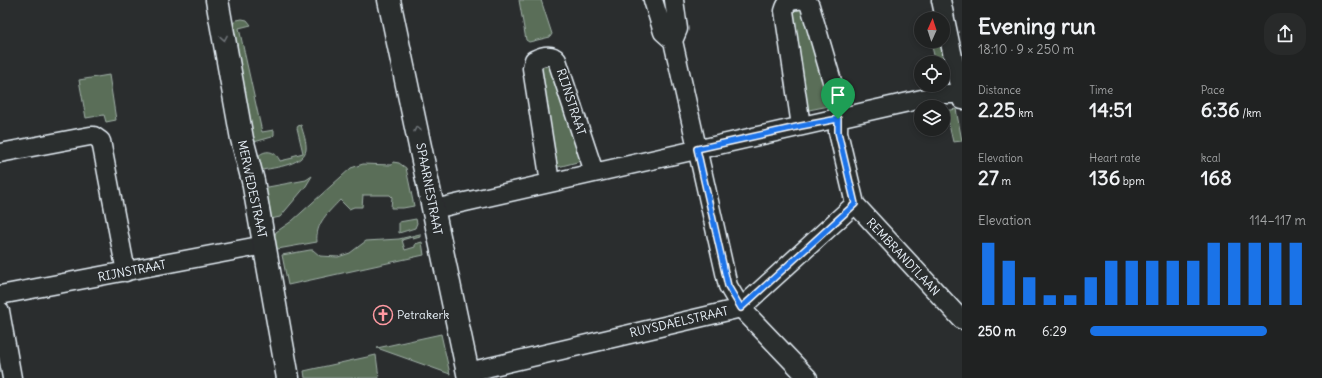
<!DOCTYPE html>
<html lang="en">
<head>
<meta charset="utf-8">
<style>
  :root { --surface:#202222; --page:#282a2a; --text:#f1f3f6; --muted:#a2a4a5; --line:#3d3f40; --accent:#1a73e8 }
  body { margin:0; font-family:Delius,sans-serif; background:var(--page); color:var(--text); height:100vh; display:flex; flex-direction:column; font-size:15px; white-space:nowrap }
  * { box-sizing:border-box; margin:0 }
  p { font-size:13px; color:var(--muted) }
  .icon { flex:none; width:22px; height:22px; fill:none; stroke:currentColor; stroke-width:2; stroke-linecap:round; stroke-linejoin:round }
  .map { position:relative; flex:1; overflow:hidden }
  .details { display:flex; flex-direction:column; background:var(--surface); width:360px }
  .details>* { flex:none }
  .needle { width:26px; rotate:3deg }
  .controls { position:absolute; left:914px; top:12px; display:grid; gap:8px }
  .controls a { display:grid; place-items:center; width:36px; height:36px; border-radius:50%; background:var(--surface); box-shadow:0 2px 6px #0003,0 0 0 1px var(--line); font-size:20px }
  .pin { position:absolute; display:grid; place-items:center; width:34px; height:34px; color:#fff; margin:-41px -17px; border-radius:50% 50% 50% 0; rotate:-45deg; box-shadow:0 0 4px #0007 }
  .pin .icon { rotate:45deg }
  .round { display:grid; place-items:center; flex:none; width:42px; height:42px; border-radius:16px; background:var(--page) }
  .headline { display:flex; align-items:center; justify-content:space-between; height:68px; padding:0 16px }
  h1 { font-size:22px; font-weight:700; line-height:30px }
  .stats { display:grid; grid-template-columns:repeat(3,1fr); gap:6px; height:68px; padding:4px 16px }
  .stats div { display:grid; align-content:center }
  .stats b { font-size:20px; font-weight:700 }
  .stats small { font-size:11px; font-weight:400 }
  .stats p { font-size:11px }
  .chart { height:112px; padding:8px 16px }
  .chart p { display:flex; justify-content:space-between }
  .chart svg { width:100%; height:72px; margin-top:4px; stroke:var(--accent); stroke-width:6 }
  ul { padding:0 16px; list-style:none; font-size:13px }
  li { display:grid; grid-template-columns:64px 48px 1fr; align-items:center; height:30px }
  li i { height:10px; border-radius:5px; background:var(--accent) }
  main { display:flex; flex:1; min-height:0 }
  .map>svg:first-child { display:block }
</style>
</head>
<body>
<main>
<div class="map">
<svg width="962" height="378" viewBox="0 0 962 378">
  <rect width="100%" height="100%" fill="#2a2d2e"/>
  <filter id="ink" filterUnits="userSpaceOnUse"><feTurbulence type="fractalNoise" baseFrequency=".025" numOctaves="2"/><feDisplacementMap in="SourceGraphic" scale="8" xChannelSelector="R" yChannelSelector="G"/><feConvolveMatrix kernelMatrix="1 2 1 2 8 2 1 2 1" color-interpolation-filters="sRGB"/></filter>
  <g filter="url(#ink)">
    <!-- green -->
    <path fill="#5a6e59" stroke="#a1b0a8" d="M519,0H541L552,34L550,37L529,42L526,40Z
      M802,9L831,103L829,106L809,110L806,108L793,11Z
      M242,19L247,20L251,25L239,28L262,132L274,130V135L272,137L254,142L252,141L231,25L237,20Z
      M944,45L950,78H943V63H936L932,47Z
      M550,64L582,159L581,161L558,167L556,165L540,66Z
      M109,75L116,120L106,122L104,115L86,118L79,80Z
      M956,109L962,141L953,142L946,111Z
      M301,125C303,133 307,142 306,150C303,166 270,168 257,171V157C265,149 275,150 280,161L293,158L292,156L303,153L297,128L298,126Z
      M393,162L399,163L406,168L414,206L403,208H391L392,197L390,195H363L362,207H354L349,209L340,200C329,212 315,223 317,242L272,250L271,246L276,232L292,221L351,168L363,164L392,165Z
      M312,176L306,186L280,217L266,220L264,196L268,187L306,180Z
      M416,219L417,223L415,228L399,233V222Z
      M420,234V237L413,239L412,237L402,240L405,250L415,247V244L422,242L424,255L288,285L282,255L310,250H313L320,256L338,257L350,253L366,241L399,239Z
      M441,334L450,374L377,348Z
      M376,355L379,378H305L304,371Z"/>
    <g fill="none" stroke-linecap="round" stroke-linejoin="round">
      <defs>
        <path id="minor" d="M653,0L663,32L673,41
          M674,0L678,29L673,41L728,286L741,308L808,378
          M798,0C790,0 786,3 784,11L801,126
          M802,0L807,1L810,6L839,105L838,132L855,204L962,320
          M941,0L962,100
          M0,153L90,136H94L101,141L126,272
          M550,182L532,68L534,60C542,56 551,53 557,60L594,172
          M434,209L944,94H962
          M0,295L264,245
          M0,311L12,378
          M468,372L741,308L855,204"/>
        <path id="tertiary" d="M217,0L242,139L253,181L288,378
          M389,0L469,378"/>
      </defs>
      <!-- minor casing -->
      <use href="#minor" stroke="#e8f1f8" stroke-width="21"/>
      <!-- tertiary casing -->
      <use href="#tertiary" stroke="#e8f1f8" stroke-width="25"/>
      <!-- minor -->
      <use href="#minor" stroke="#2a2d2e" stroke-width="18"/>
      <!-- tertiary -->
      <use href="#tertiary" stroke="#2a2d2e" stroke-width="22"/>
    </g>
    <!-- one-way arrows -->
    <defs><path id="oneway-chevron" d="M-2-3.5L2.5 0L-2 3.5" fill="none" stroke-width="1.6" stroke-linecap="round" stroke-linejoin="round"/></defs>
    <g stroke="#6c7275">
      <use href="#oneway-chevron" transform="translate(224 38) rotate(80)"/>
      <use href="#oneway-chevron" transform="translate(417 129) rotate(-102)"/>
    </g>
  </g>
  <g fill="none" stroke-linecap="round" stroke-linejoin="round" filter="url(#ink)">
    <defs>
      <path id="route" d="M838,119V132L855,204L741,308L728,286L697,149L801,126Z"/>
    </defs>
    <!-- route casing -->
    <use href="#route" stroke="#fff" stroke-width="8"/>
    <!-- route -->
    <use href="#route" stroke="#1a73e8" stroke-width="5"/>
  </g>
  <!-- icons -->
  <defs>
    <symbol id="church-ring" viewBox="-11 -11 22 22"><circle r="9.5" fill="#2a2d2e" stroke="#ff9aa2" stroke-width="1.5"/><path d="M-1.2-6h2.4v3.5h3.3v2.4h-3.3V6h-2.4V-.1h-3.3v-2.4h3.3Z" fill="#ff9aa2"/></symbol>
  </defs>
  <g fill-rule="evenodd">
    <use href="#church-ring" x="372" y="304" width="22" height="22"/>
  </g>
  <g text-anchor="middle" stroke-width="3" stroke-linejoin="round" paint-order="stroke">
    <!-- street labels -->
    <g font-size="12" fill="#e8f1f8" stroke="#2a2d2e">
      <text transform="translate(571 102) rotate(72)" y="4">RIJNSTRAAT</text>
      <text transform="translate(252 189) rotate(78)" y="4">MERWEDESTRAAT</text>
      <text transform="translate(429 189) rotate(79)" y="4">SPAARNESTRAAT</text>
      <text transform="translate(903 257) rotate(47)" y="4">REMBRANDTLAAN</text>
      <text transform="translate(132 271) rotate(-11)" y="4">RIJNSTRAAT</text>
      <text transform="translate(679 322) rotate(-13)" y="4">RUYSDAELSTRAAT</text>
    </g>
    <!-- poi labels -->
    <g font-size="12" fill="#e8f1f8" stroke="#2a2d2e" text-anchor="start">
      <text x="397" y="319">Petrakerk</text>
    </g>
  </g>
</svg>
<div class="controls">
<a><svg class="needle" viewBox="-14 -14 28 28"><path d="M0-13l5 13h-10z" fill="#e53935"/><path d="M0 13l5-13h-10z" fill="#a2a4a5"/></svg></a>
<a><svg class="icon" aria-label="locate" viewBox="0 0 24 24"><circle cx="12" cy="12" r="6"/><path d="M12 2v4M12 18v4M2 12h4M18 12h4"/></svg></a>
<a><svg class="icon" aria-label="layers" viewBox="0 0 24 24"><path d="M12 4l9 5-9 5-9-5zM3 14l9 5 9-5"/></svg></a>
</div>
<div class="pin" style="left:838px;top:119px;background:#1e9e55"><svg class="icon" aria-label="arrive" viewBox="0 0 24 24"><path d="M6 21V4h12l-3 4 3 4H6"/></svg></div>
</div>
<section class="details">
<div class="headline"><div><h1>Evening run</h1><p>18:10 · 9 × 250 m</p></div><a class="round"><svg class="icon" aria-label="share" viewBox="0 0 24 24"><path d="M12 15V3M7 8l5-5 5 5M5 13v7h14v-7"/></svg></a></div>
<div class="stats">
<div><p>Distance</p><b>2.25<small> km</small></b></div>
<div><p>Time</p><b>14:51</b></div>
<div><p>Pace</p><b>6:36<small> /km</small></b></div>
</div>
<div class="stats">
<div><p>Elevation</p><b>27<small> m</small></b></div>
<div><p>Heart rate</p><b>136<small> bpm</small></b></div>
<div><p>kcal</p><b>168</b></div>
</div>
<div class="chart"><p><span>Elevation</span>114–117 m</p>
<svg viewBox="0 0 160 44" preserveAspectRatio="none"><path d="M5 44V6M15 44V17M25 44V27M35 44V38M45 44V38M55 44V27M65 44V17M75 44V17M85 44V17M95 44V17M105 44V17M115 44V6M125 44V6M135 44V6M145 44V6M155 44V6"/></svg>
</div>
<ul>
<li><b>250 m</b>6:29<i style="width:82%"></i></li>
</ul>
</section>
</main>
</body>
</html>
